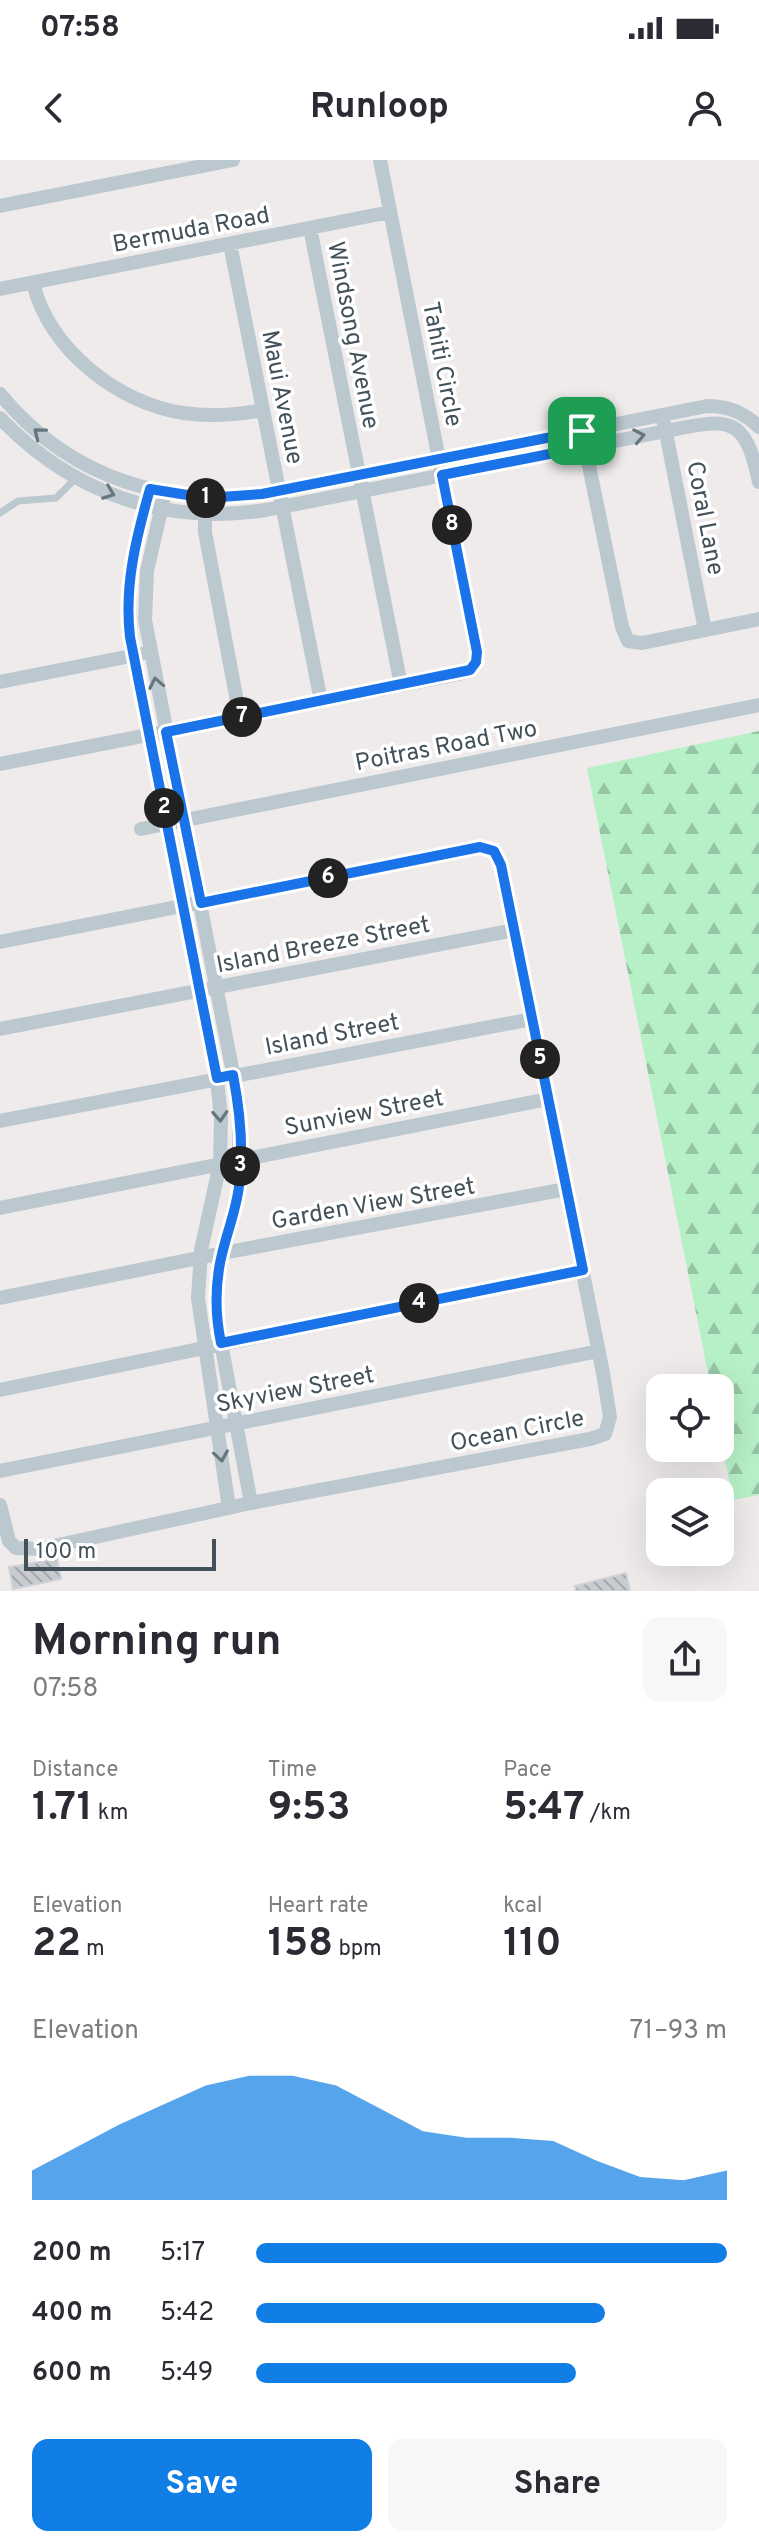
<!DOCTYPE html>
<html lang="en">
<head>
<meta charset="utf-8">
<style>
  :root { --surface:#fff; --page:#f7f7f7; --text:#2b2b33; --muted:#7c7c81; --accent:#107ee4 }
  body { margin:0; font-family:Overpass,sans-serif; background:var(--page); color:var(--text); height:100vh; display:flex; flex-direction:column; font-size:30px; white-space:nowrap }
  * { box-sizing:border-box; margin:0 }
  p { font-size:26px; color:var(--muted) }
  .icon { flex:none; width:44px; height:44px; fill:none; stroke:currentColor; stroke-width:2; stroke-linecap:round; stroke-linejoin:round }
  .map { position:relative; height:1431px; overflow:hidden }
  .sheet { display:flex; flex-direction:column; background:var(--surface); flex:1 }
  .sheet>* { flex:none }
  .tools { position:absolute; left:646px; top:1214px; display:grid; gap:16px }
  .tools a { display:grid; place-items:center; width:88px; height:88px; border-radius:16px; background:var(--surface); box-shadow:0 8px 32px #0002; font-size:40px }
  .scale { position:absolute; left:24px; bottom:20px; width:192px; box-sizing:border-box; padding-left:8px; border:4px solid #43515a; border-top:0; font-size:22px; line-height:28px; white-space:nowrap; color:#43515a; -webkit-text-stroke:6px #fff; paint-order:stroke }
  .pin { position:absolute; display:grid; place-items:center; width:68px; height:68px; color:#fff; margin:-34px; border-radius:16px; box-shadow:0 4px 12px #0006 }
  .km { position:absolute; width:40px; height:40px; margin:-20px; border-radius:50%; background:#222; color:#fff; font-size:22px; line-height:40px; text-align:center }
  .round { display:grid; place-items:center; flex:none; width:84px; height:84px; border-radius:16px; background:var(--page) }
  .head { display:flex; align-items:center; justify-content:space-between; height:136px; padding:0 32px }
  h1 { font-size:44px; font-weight:700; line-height:60px }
  .stats { display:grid; grid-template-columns:repeat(3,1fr); gap:12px; height:136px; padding:8px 32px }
  .stats div { display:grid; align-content:center }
  .stats b { font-size:40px; font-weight:700 }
  .stats small { font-size:22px; font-weight:400 }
  .stats p { font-size:22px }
  .chart { height:224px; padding:16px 32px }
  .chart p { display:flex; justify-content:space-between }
  .chart svg { width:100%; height:144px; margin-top:8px; fill:var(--accent); opacity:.7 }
  .button { display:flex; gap:16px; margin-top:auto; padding:16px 32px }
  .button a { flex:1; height:92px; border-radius:16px; background:var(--accent); color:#fff; font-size:32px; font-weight:700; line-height:92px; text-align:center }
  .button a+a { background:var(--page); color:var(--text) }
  ul { padding:0 32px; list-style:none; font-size:26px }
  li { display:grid; grid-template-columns:128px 96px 1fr; align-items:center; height:60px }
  li i { height:20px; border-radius:10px; background:var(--accent) }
  .status { display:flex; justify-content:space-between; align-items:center; height:56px; padding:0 40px; background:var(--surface); direction:ltr }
  .status svg { height:22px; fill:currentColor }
  header { display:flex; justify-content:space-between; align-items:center; height:104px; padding:0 32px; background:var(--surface); font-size:36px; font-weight:700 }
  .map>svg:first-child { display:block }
</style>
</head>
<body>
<div class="status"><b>07:58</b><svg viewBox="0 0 49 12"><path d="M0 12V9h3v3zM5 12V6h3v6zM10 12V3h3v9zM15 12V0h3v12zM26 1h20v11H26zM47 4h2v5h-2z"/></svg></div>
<header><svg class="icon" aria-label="back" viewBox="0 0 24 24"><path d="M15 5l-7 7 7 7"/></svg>Runloop<svg class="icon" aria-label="person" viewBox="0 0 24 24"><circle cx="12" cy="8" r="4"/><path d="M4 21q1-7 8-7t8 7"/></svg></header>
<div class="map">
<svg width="759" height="1431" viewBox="0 0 759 1431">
  <defs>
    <pattern id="forest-firs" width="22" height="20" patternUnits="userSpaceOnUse" patternTransform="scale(2)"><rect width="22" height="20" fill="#b6f0c7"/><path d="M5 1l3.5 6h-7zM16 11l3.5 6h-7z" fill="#96c5a5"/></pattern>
    <pattern id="building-back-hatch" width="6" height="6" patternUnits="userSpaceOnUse" patternTransform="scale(2)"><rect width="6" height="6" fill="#c8ccd1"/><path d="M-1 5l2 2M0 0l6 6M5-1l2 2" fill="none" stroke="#a4a8ad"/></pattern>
  </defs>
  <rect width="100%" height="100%" fill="#efebeb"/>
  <!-- forest -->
  <path fill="url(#forest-firs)" d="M759,571V1335L733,1340L720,1274V1228H711L587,608Z"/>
  <!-- building -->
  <path fill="url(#building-back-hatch)" stroke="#cfd2d8" stroke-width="2" d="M57,1399L61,1419L13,1429L9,1407Z
    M626,1413L630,1431H576L575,1426Z"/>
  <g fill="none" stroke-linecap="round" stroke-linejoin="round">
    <!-- service -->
    <path stroke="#bbc8cf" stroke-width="7" d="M0,353L18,341L56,338L76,318"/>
    <!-- minor -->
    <path stroke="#bbc8cf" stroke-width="14" d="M0,46L233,0
      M310,68L401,525
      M230,84L321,541
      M33,123C49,189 117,243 183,253C210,257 236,255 263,250
      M0,129L390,52
      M0,234C72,321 171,349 279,331L707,246C728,246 744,252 759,267
      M0,258C71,332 164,366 266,350L666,271C727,259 745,253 759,322
      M664,263L705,470
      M584,281L622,467L628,481L642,483L759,459
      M150,329C133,388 123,435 134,495L216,910L221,957L220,1004L201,1090L198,1138L229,1348
      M165,333L147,411L145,460L239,944V1025L230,1069L219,1107L216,1144L221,1183L251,1343
      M205,345V372L240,557
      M0,522L141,494
      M0,604L459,514C471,511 478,505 477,492L380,0
      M141,669L759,545
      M0,782L480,687L494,691L501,705L603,1213L610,1257L605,1274L590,1279L251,1343L40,1389L16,1388L9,1381L0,1345
      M0,869L514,770
      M0,961L532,859
      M0,1048L548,939
      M0,1138L223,1093L566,1029
      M0,1230L583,1110
      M0,1311L599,1191"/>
  </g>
  <!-- one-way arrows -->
  <defs><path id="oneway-chevron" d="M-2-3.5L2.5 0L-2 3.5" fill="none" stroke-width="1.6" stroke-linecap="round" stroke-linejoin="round" transform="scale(2)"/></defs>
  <g stroke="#67757d">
    <use href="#oneway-chevron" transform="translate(39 273) rotate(-141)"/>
    <use href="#oneway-chevron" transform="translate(639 276) rotate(-11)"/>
    <use href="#oneway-chevron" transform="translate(109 333) rotate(21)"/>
    <use href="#oneway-chevron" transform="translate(156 523) rotate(-101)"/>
    <use href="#oneway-chevron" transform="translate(220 956) rotate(87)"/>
    <use href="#oneway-chevron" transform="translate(221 1296) rotate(81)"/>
  </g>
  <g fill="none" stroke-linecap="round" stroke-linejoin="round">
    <defs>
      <path id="route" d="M582,271L585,287L442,315L477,492L476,502L470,510L166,572L201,743L480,687L494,691L501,705L583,1110L221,1183C216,1159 215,1134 219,1109C223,1081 236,1054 239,1026C244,989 240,951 233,915L217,918L130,477C124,426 136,378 150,329L206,338L262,334Z"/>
    </defs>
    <!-- route casing -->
    <use href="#route" stroke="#fff" stroke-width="16"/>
    <!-- route -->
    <use href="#route" stroke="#1a73e8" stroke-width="10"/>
  </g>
  <g text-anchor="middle" stroke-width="7" stroke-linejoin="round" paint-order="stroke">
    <!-- street labels -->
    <g font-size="24" fill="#43515a" stroke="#fff">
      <text transform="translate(191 69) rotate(-11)" y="8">Bermuda Road</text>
      <text transform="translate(354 175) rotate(79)" y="8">Windsong Avenue</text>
      <text transform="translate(443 204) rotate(79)" y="8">Tahiti Circle</text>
      <text transform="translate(283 237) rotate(79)" y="8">Maui Avenue</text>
      <text transform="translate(706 358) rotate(79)" y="8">Coral Lane</text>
      <text transform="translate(446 585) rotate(-11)" y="8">Poitras Road Two</text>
      <text transform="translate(323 784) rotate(-11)" y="8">Island Breeze Street</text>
      <text transform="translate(332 874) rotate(-11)" y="8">Island Street</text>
      <text transform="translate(364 952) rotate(-11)" y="8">Sunview Street</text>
      <text transform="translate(373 1043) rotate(-10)" y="8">Garden View Street</text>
      <text transform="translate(295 1229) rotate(-11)" y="8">Skyview Street</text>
      <text transform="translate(517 1270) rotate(-11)" y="8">Ocean Circle</text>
    </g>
  </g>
</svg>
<div class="tools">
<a><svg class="icon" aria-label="locate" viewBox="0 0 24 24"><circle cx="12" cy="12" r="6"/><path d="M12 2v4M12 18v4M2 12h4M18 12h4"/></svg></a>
<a><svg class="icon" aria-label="layers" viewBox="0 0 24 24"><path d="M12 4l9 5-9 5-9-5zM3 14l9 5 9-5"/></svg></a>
</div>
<div class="scale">100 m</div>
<div class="pin" style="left:582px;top:271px;background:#1e9e55"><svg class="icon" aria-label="arrive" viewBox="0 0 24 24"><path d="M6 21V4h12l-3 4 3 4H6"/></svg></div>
<b class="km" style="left:206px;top:338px">1</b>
<b class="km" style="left:164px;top:648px">2</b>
<b class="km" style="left:240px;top:1006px">3</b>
<b class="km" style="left:419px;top:1143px">4</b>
<b class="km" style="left:540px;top:899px">5</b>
<b class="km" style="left:328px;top:718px">6</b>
<b class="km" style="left:242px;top:557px">7</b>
<b class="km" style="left:452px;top:365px">8</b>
</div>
<section class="sheet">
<div class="head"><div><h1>Morning run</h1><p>07:58</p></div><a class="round"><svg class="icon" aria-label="share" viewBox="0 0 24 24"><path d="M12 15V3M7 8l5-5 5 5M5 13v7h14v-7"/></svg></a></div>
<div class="stats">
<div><p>Distance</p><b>1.71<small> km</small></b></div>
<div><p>Time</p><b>9:53</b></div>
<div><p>Pace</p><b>5:47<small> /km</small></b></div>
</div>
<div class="stats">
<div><p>Elevation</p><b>22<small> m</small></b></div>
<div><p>Heart rate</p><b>158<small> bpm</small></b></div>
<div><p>kcal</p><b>110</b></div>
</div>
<div class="chart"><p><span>Elevation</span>71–93 m</p>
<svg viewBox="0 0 160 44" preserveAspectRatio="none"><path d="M0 44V35L10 28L20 21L30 15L40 9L50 6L60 6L70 9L80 16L90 23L100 25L110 25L120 26L130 32L140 37L150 38L160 35V44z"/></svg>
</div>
<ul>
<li><b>200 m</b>5:17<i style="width:100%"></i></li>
<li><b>400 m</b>5:42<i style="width:74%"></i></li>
<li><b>600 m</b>5:49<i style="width:68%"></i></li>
</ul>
<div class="button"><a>Save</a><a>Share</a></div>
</section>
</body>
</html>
